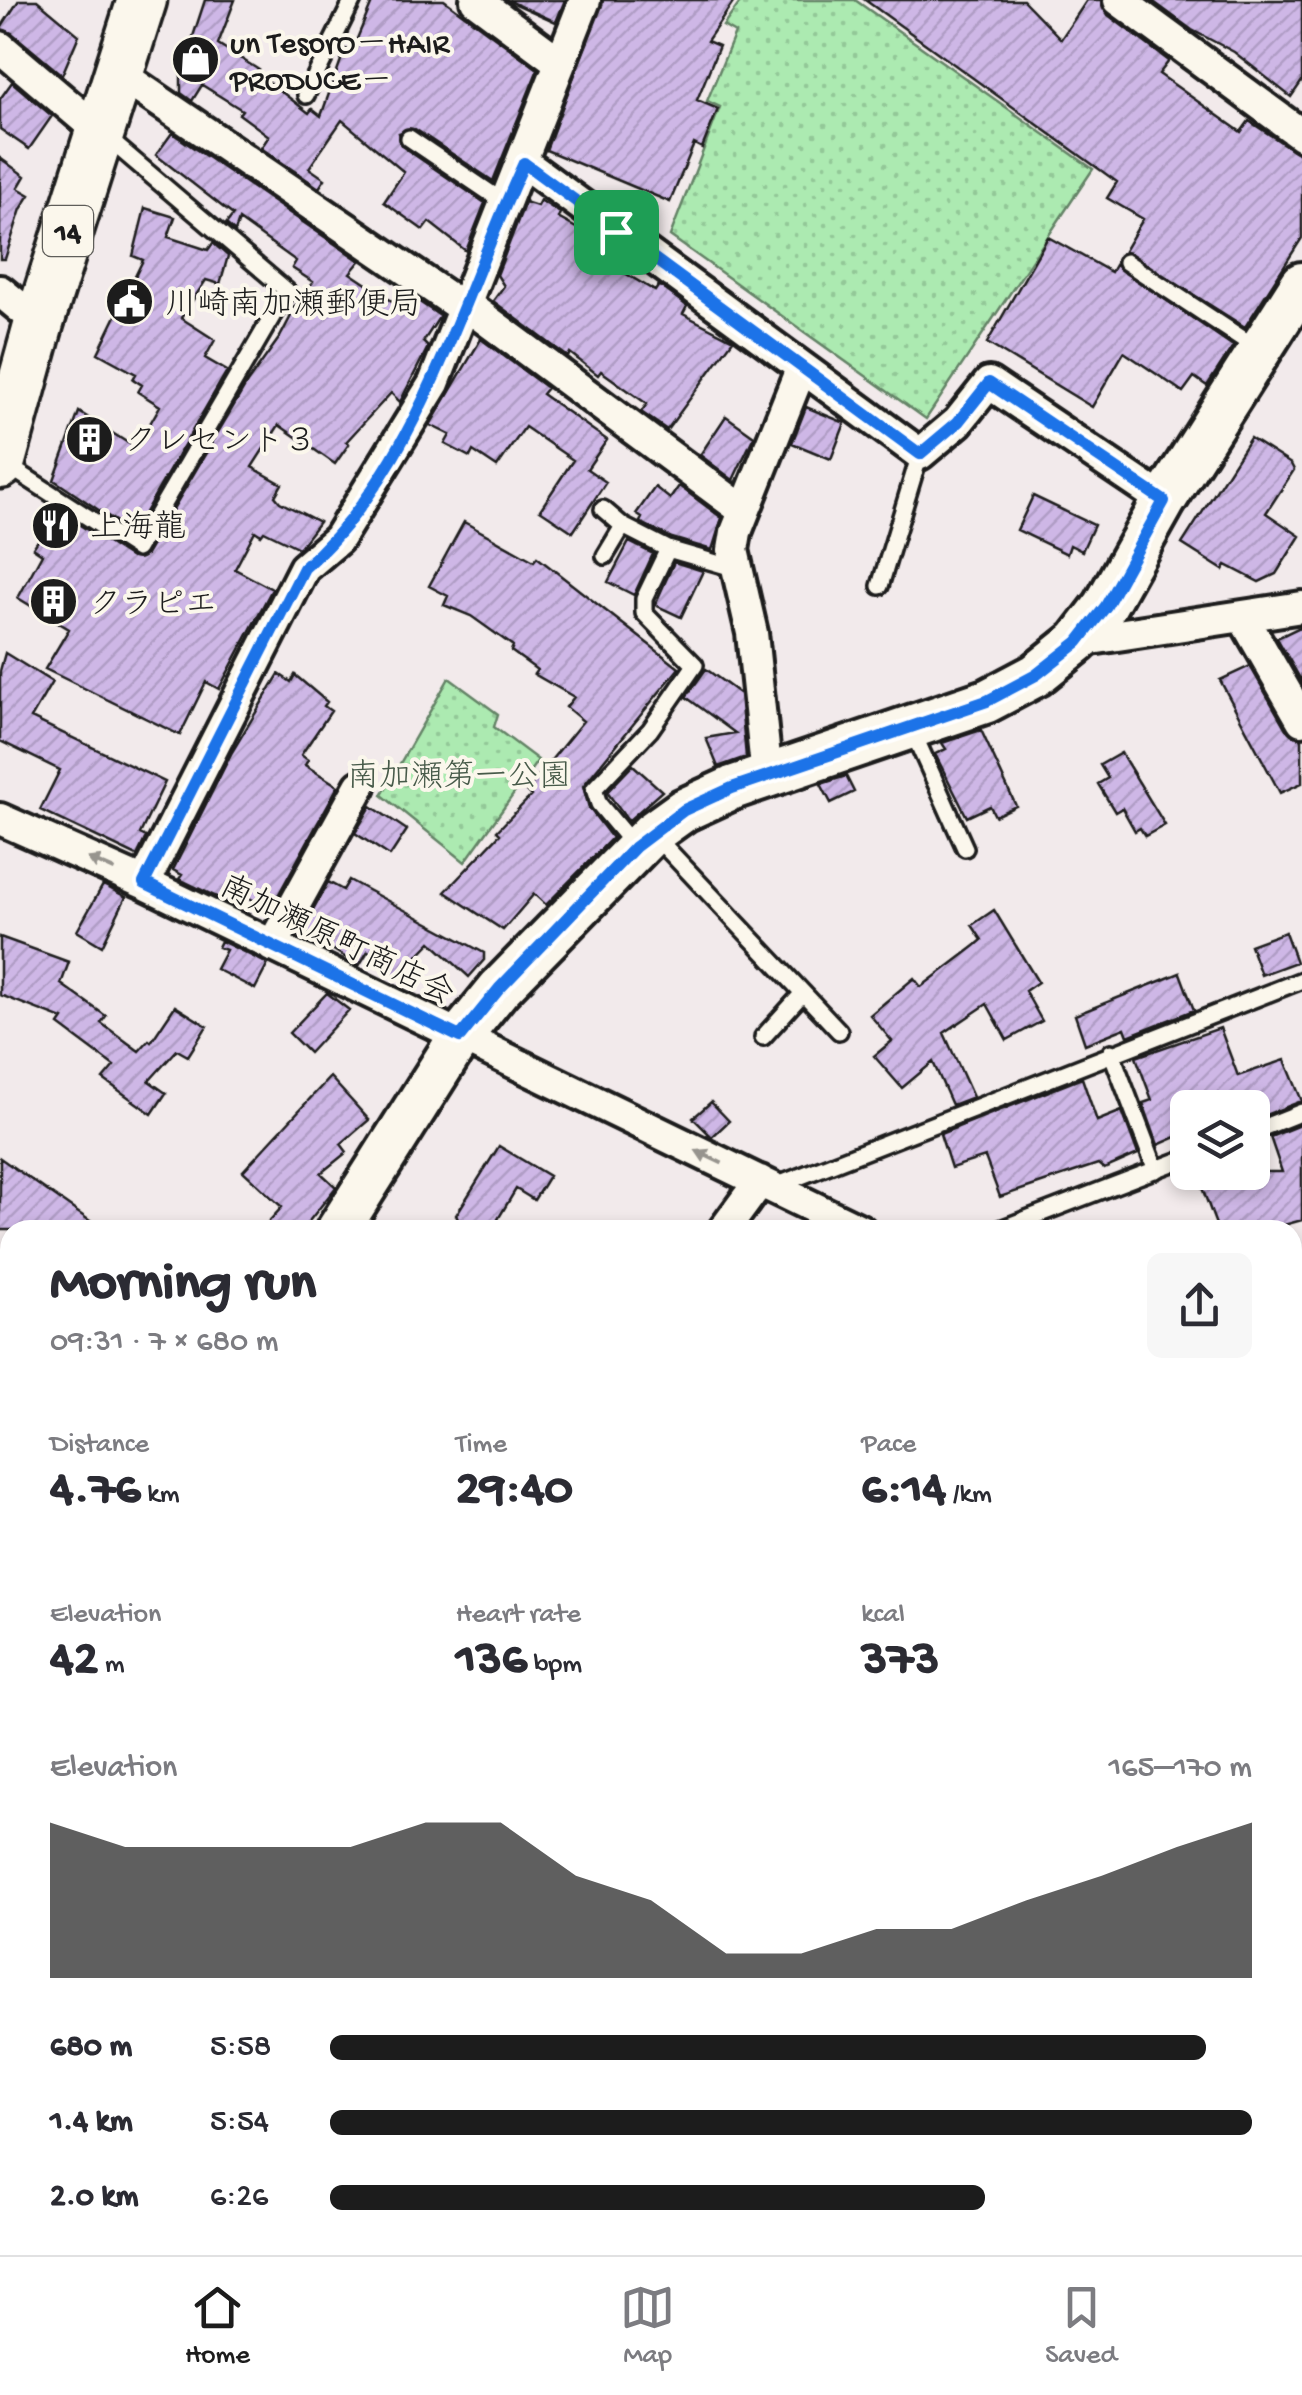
<!DOCTYPE html>
<html lang="en">
<head>
<meta charset="utf-8">
<style>
  :root { --surface:#fff; --page:#f7f7f7; --text:#2b2b33; --muted:#7c7c81; --line:#e1e1e2; --accent:#1c1c1c }
  body { margin:0; font-family:"Gochi Hand","Klee One",sans-serif; background:var(--page); color:var(--text); height:100vh; display:flex; flex-direction:column; font-size:38px; white-space:nowrap }
  * { box-sizing:border-box; margin:0 }
  p { font-size:32px; color:var(--muted) }
  .icon { flex:none; width:55px; height:55px; fill:none; stroke:currentColor; stroke-width:2; stroke-linecap:round; stroke-linejoin:round }
  .map { position:relative; flex:1; overflow:hidden }
  .drawer { position:absolute; left:0px; top:1220px; width:1302px; height:1035px; display:flex; flex-direction:column; background:var(--surface); border-radius:30px 30px 0 0; box-shadow:0 5px 15px #0003 }
  .drawer>* { flex:none }
  .controls { position:absolute; left:1170px; top:1090px; display:grid; gap:20px }
  .controls a { display:grid; place-items:center; width:100px; height:100px; border-radius:15px; background:var(--surface); box-shadow:0 5px 15px #0003; font-size:50px }
  .pin { position:absolute; display:grid; place-items:center; width:85px; height:85px; color:#fff; margin:-42px; border-radius:20px; box-shadow:0 5px 15px #0006 }
  .round { display:grid; place-items:center; flex:none; width:105px; height:105px; border-radius:15px; background:var(--page) }
  .summary { display:flex; align-items:center; justify-content:space-between; height:170px; padding:0 50px }
  h1 { font-size:55px; font-weight:700; line-height:75px }
  .metrics { display:grid; grid-template-columns:repeat(3,1fr); gap:15px; height:170px; padding:10px 50px }
  .metrics div { display:grid; align-content:center }
  .metrics b { font-size:50px; font-weight:700 }
  .metrics small { font-size:28px; font-weight:400 }
  .metrics p { font-size:28px }
  .chart { height:280px; padding:20px 50px }
  .chart p { display:flex; justify-content:space-between }
  .chart svg { width:100%; height:180px; margin-top:10px; fill:var(--accent); opacity:.7 }
  ul { padding:0 50px; list-style:none; font-size:32px }
  li { display:grid; grid-template-columns:160px 120px 1fr; align-items:center; height:75px }
  li i { height:25px; border-radius:12px; background:var(--accent) }
  .dock { display:flex; justify-content:space-around; align-items:center; height:140px; border-top:2px solid var(--line); background:var(--surface); font-size:28px; color:var(--muted) }
  .dock a { display:grid; justify-items:center; gap:5px }
  .dock .active { color:var(--accent) }
  .map>svg:first-child { display:block }
</style>
</head>
<body>
<div class="map">
<svg width="1302" height="2255" viewBox="0 0 1302 2255">
  <defs>
    <pattern id="grass-dots" width="8" height="8" patternUnits="userSpaceOnUse" patternTransform="scale(2.5)"><rect width="8" height="8" fill="#aceab1"/><path d="M2 2h.1M6 6h.1" fill="none" stroke="#93c898" stroke-width="1.8" stroke-linecap="round"/></pattern>
    <pattern id="building-hatch" width="6" height="6" patternUnits="userSpaceOnUse" patternTransform="scale(2.5)"><rect width="6" height="6" fill="#ceb7e6"/><path d="M-1 1l2-2M0 6l6-6M5 7l2-2" fill="none" stroke="#b09dc5"/></pattern>
  </defs>
  <rect width="100%" height="100%" fill="#f2eaeb"/>
  <filter id="ink" filterUnits="userSpaceOnUse"><feTurbulence type="fractalNoise" baseFrequency=".01" numOctaves="2"/><feDisplacementMap in="SourceGraphic" scale="20" xChannelSelector="R" yChannelSelector="G"/><feConvolveMatrix kernelMatrix="1 2 1 2 8 2 1 2 1" color-interpolation-filters="sRGB"/></filter>
  <g filter="url(#ink)">
    <!-- grass -->
    <path fill="url(#grass-dots)" stroke="#648366" stroke-width="2.5" d="M742,0H855L1093,169L926,419L670,236L720,107L707,101L735,33L723,26Z
      M449,678L498,714L494,727L538,760L465,862L382,795Z"/>
    <!-- building -->
    <path fill="url(#building-hatch)" stroke="#1c1c1c" stroke-width="2.5" d="M19,0H37L79,35L62,75L12,33L0,29Z
      M205,0H235L218,44L259,70L257,73L309,113L312,109L321,116L345,49L352,51L373,0H444L538,69L493,181L415,129L399,133L403,147L485,203L466,251L429,222L423,230L384,202L404,172L342,120L309,168L325,179L319,188L261,148L269,136L239,114L242,110L202,85L192,101L181,93V73Z
      M507,0H565L556,22Z
      M603,0H735L707,41L719,46L697,100L718,109L702,148L694,144L670,202L546,150Z
      M865,0H1023L1061,39L1087,0H1101L1108,15L1169,61L1159,74L1241,132L1249,121L1302,156V238L1245,327L1124,251L1143,219L1107,198L1117,182Z
      M1151,0H1302V81L1291,97L1234,52L1192,30Z
      M12,82L52,116L29,149L0,129V99Z
      M172,133L360,261L350,273L407,311L415,299L440,316L423,342L428,347L400,402L391,393L346,442L349,444L335,464L279,425L252,467L282,484L275,496L280,502L319,522L299,548L264,531L261,535L255,531L235,569L272,589L219,689L206,682L180,735L45,669L69,629L18,598L42,554L33,548L58,511L131,558L146,555L247,383L280,337L291,316L289,314L313,282L292,268L296,261L239,220L235,232L226,224L233,215L156,155Z
      M0,158L25,176L18,188L30,195L21,209L5,259H0Z
      M540,200L560,213L558,218L596,239L591,253L655,291L659,285L687,306L683,314L733,340L667,430L641,412L647,404L601,371L598,375L570,353L568,357L493,301L504,286L497,275L525,202L537,206Z
      M145,208L175,217L168,237L208,250L213,243L228,256L220,284L206,280L181,318L215,340L205,358L227,371L133,533L54,480L79,412L136,448L160,406L138,392L142,385L133,379L136,374L98,353L143,260L133,256Z
      M1048,237L1111,272L1115,265L1233,346L1207,386L1194,377L1183,392L1124,352L1092,407L987,343Z
      M481,339L547,388L542,394L607,440L587,469L606,482L573,532L540,510L573,460L525,427L497,467L473,451L470,457L445,444L450,435L430,425Z
      M806,407L845,423L831,459L792,443Z
      M726,416L754,436L733,480L700,455Z
      M1250,438L1291,464L1294,470L1266,513L1300,536L1276,574L1259,582L1226,565L1223,570L1182,544Z
      M679,486L722,518L712,550L672,538L640,522L642,518L636,514L655,487L670,499Z
      M1033,496L1094,525L1082,551L1070,545L1067,554L1017,530Z
      M464,522L534,561L537,557L679,668L583,786L589,808L612,838L546,905L534,894L503,930L445,892L500,834L497,831L531,796L526,791L583,721L566,707L574,697L534,674L537,670L511,651L513,646L471,616L444,605L448,596L429,586Z
      M629,542L653,554L634,595L608,582Z
      M674,562L703,571L681,617L655,605Z
      M1302,626V682L1277,638Z
      M5,653L52,682L31,718L165,782L140,834L146,837L137,856L40,810L60,770L0,741V671Z
      M1250,666L1286,729L1302,739V783L1280,793L1220,680Z
      M706,669L740,694L746,757L718,767L706,738L735,733L686,697Z
      M279,674L291,682L295,675L327,702L324,706L331,711L301,755L308,760L305,765L338,786L270,910L246,896L237,907L179,879L182,875L173,870L232,752Z
      M981,730L1016,806L995,816L990,806L967,817L935,754L946,749L942,743Z
      M1121,753L1165,825L1145,836L1140,828L1135,831L1122,808L1115,812L1098,784L1108,778L1100,765Z
      M633,765L662,791L628,821L607,792Z
      M846,776L854,792L831,803L821,784Z
      M371,806L407,830L390,856L355,833Z
      M349,880L484,953V960L469,977L431,942L396,978L368,951L359,966L302,930L328,882L343,890Z
      M103,885L126,897L102,946L77,931Z
      M994,910L1038,982L1025,991L1042,1021L1007,1040L987,1004L944,1033L973,1097L952,1105L933,1062L902,1088L874,1056L892,1041L870,1015L914,978L921,987L975,946L982,940L972,925Z
      M1285,932L1296,962L1261,975L1250,945Z
      M0,937L69,962L61,984L106,1016L101,1023L139,1051L149,1040L151,1042L175,1006L207,1026L188,1056L177,1050L149,1081L166,1093L152,1114L103,1079L114,1066L59,1025L63,1019L0,995Z
      M221,941L268,964L255,989L216,969L226,950L218,947Z
      M1180,973L1194,1010L1128,1036L1125,1028L1085,1044L1075,1015Z
      M327,993L349,1010L309,1053L289,1033Z
      M1220,1028L1238,1076L1285,1060L1302,1101L1252,1120V1108H1188V1132L1158,1145L1143,1103L1152,1100L1136,1057Z
      M330,1077L369,1120L341,1144L347,1152L321,1173L336,1187L302,1230H261L282,1207L243,1171Z
      M1082,1078L1097,1121L1122,1111L1138,1154L1104,1169L1098,1164L1000,1197L985,1157L951,1168L940,1134Z
      M711,1102L729,1121L712,1137L693,1118Z
      M1302,1124V1220L1266,1230H1218L1196,1172H1282L1270,1137Z
      M499,1146L549,1176L534,1200L516,1189L498,1219L503,1230H463L456,1215Z
      M0,1158L103,1230H0Z"/>
    <g fill="none" stroke-linecap="round" stroke-linejoin="round">
      <defs>
        <path id="lane" d="M306,95L353,0
          M409,138L505,203
          M1126,262L1258,349
          M4,463L137,549L287,291L105,136
          M603,509L623,526L668,549
          M605,556L623,526
          M880,586L920,454
          M911,728L965,848
          M653,834L839,1031
          M635,847L599,804L594,789L650,730L695,665L644,613V599L668,549L737,569
          M763,1037L803,993
          M1111,1052L1156,1170
          M1252,1132L1302,1112
          M773,1187L1302,980
          M998,1230L1188,1157
          M1292,1433L1302,1429
          M1292,1516L1302,1512
          M0,1568L10,1557
          M1292,1759L1302,1755
          M745,2245L749,2255
          M551,2255L559,2245"/>
        <path id="street" d="M476,0L559,62
          M1119,0L1302,135
          M0,47L100,132
          M118,73L463,308
          M524,163L920,454L958,422L989,383L1164,501
          M0,291L39,323
          M465,304L744,511
          M1243,617L1302,720
          M1078,641L1302,607
          M767,777L752,633L733,550L736,532L801,369
          M0,819L144,883L860,1230
          M144,883L304,568L338,539L434,383L585,0
          M272,946L360,786
          M724,1230L760,1181
          M1292,1313L1302,1309
          M1292,1460L1302,1470
          M0,1732L10,1730
          M0,1825L10,1821
          M0,2005L10,2013
          M1292,2047L1302,2041
          M467,2245L478,2255
          M936,2255L947,2245"/>
        <path id="secondary" d="M338,1230L460,1037L499,989L652,833L684,810L732,788L987,701L1036,675L1078,641L1105,606L1164,501L1302,284
          M0,1633L10,1621"/>
        <path id="primary" d="M0,464L39,323L142,0"/>
      </defs>
      <!-- lane casing -->
      <use href="#lane" stroke="#1c1c1c" stroke-width="22"/>
      <!-- street casing -->
      <use href="#street" stroke="#1c1c1c" stroke-width="38"/>
      <!-- secondary casing -->
      <use href="#secondary" stroke="#1c1c1c" stroke-width="50"/>
      <!-- primary casing -->
      <use href="#primary" stroke="#1c1c1c" stroke-width="55"/>
      <!-- lane -->
      <use href="#lane" stroke="#fbf7ec" stroke-width="15"/>
      <!-- street -->
      <use href="#street" stroke="#fbf7ec" stroke-width="30"/>
      <!-- secondary -->
      <use href="#secondary" stroke="#fbf7ec" stroke-width="42"/>
      <!-- primary -->
      <use href="#primary" stroke="#fbf7ec" stroke-width="48"/>
    </g>
    <!-- one-way arrows -->
    <defs><path id="oneway-solid" d="M-6-.8H1V-3.2L6.5 0L1 3.2V.8H-6Z" transform="scale(2.5)"/></defs>
    <g fill="#97948e">
      <use href="#oneway-solid" transform="translate(101 864) rotate(-156)"/>
      <use href="#oneway-solid" transform="translate(709 1157) rotate(-154)"/>
    </g>
  </g>
  <g fill="none" stroke-linecap="round" stroke-linejoin="round" filter="url(#ink)">
    <defs>
      <path id="route" d="M524,163L920,454L958,422L989,383L1164,501L1106,606L1078,642L1036,675L987,701L732,788L684,810L635,847L499,989L460,1037L144,883L304,568C418,470 462,295 524,163Z"/>
    </defs>
    <!-- route casing -->
    <use href="#route" stroke="#fff" stroke-width="20"/>
    <!-- route -->
    <use href="#route" stroke="#1a73e8" stroke-width="12"/>
  </g>
  <!-- icons -->
  <defs>
    <symbol id="shop-disc" viewBox="-11 -11 22 22"><circle r="9.5" fill="#1c1c1c" stroke="#fbf7ec"/><path d="M-5-2.5h2.3a2.7 3.5 0 0 1 5.4 0H5L5.5 6h-11ZM-1.5-2.5h3a1.5 2.3 0 0 0-3 0Z" fill="#fff"/></symbol>
    <symbol id="civic-disc" viewBox="-11 -11 22 22"><circle r="9.5" fill="#1c1c1c" stroke="#fbf7ec"/><path d="M-.6-6.5H3V-4.5H.6V-3L4-1V1h2V6H-6V1h2V-1L-.6-3ZM-1.2 2.5V6h2.4V2.5Z" fill="#fff"/></symbol>
    <symbol id="building-disc" viewBox="-11 -11 22 22"><circle r="9.5" fill="#1c1c1c" stroke="#fbf7ec"/><path d="M-4-6H4V6H1V3H-1V6H-4ZM-2.5-4.3h1.7v1.8h-1.7ZM.8-4.3h1.7v1.8H.8ZM-2.5-1h1.7V.8h-1.7ZM.8-1h1.7V.8H.8Z" fill="#fff"/></symbol>
    <symbol id="restaurant-disc" viewBox="-11 -11 22 22"><circle r="9.5" fill="#1c1c1c" stroke="#fbf7ec"/><path d="M-5-6h1v4h1v-4h1v4h1v-4h1v5L-1.5 .5V6h-2V.5L-5-1ZM5-6V6H3V1.5H1.5Q1.5-4 5-6Z" fill="#fff"/></symbol>
  </defs>
  <g fill-rule="evenodd">
    <use href="#shop-disc" x="168" y="32" width="55" height="55"/>
    <use href="#civic-disc" x="102" y="274" width="55" height="55"/>
    <use href="#building-disc" x="62" y="412" width="55" height="55"/>
    <use href="#restaurant-disc" x="28" y="498" width="55" height="55"/>
    <use href="#building-disc" x="26" y="574" width="55" height="55"/>
  </g>
  <g text-anchor="middle" stroke-width="8" stroke-linejoin="round" paint-order="stroke">
    <!-- shield labels -->
    <rect fill="#fbf7ec" stroke="#5f5e5a" stroke-width="2.5" x="43" y="206" width="50" height="50" rx="8"/>
    <g font-size="30" font-weight="bold" fill="#1c1c1c">
      <text x="68" y="241">14</text>
    </g>
    <!-- poi labels -->
    <g font-size="32" fill="#1c1c1c" stroke="#fbf7ec" text-anchor="start">
      <text x="230" y="52">un TesorOーHAIR<tspan x="230" dy="37">PRODUCEー</tspan></text>
      <text x="165" y="313">川崎南加瀬郵便局</text>
      <text x="124" y="450">クレセント３</text>
      <text x="90" y="536">上海龍</text>
      <text x="89" y="613">クラピエ</text>
    </g>
    <!-- park labels -->
    <g font-size="32" fill="#475a49" stroke="#fbf7ec">
      <text x="459" y="785">南加瀬第一公園</text>
    </g>
    <!-- street labels -->
    <g font-size="32" fill="#1c1c1c" stroke="#fbf7ec">
      <text transform="translate(338 938) rotate(26)" y="11">南加瀬原町商店会</text>
    </g>
  </g>
</svg>
<div class="controls">
<a><svg class="icon" aria-label="layers" viewBox="0 0 24 24"><path d="M12 4l9 5-9 5-9-5zM3 14l9 5 9-5"/></svg></a>
</div>
<div class="pin" style="left:616px;top:232px;background:#1e9e55"><svg class="icon" aria-label="arrive" viewBox="0 0 24 24"><path d="M6 21V4h12l-3 4 3 4H6"/></svg></div>
<section class="drawer">
<div class="summary"><div><h1>Morning run</h1><p>09:31 · 7 × 680 m</p></div><a class="round"><svg class="icon" aria-label="share" viewBox="0 0 24 24"><path d="M12 15V3M7 8l5-5 5 5M5 13v7h14v-7"/></svg></a></div>
<div class="metrics">
<div><p>Distance</p><b>4.76<small> km</small></b></div>
<div><p>Time</p><b>29:40</b></div>
<div><p>Pace</p><b>6:14<small> /km</small></b></div>
</div>
<div class="metrics">
<div><p>Elevation</p><b>42<small> m</small></b></div>
<div><p>Heart rate</p><b>136<small> bpm</small></b></div>
<div><p>kcal</p><b>373</b></div>
</div>
<div class="chart"><p><span>Elevation</span>165–170 m</p>
<svg viewBox="0 0 160 44" preserveAspectRatio="none"><path d="M0 44V6L10 12L20 12L30 12L40 12L50 6L60 6L70 19L80 25L90 38L100 38L110 32L120 32L130 25L140 19L150 12L160 6V44z"/></svg>
</div>
<ul>
<li><b>680 m</b>5:58<i style="width:95%"></i></li>
<li><b>1.4 km</b>5:54<i style="width:100%"></i></li>
<li><b>2.0 km</b>6:26<i style="width:71%"></i></li>
</ul>
</section>
</div>
<nav class="dock">
<a class="active"><svg class="icon" aria-label="home" viewBox="0 0 24 24"><path d="M3 11l9-7 9 7M6 9v11h12V9"/></svg>Home</a>
<a><svg class="icon" aria-label="map" viewBox="0 0 24 24"><path d="M3 6l6-2 6 2 6-2v14l-6 2-6-2-6 2zM9 4v14M15 6v14"/></svg>Map</a>
<a><svg class="icon" aria-label="saved" viewBox="0 0 24 24"><path d="M7 4h10v16l-5-4-5 4z"/></svg>Saved</a>
</nav>
</body>
</html>
